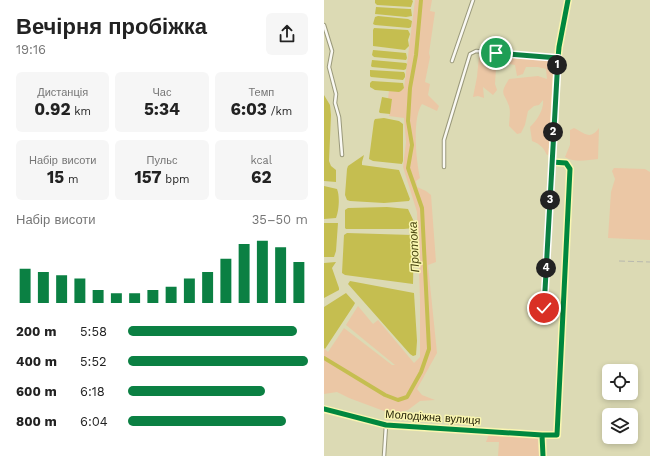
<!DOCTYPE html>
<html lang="uk">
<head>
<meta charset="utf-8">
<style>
  :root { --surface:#fff; --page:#f6f6f6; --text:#222; --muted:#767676; --accent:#0b8043 }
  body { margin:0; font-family:"Work Sans",sans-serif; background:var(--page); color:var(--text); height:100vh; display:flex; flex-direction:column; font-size:15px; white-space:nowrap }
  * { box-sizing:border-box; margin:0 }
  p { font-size:13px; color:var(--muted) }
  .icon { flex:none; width:22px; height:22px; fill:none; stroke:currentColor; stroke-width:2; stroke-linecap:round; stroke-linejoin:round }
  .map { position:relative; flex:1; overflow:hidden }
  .side { display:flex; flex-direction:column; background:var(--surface); width:324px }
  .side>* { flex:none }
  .fabs { position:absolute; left:278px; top:364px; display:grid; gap:8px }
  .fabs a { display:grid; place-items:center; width:36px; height:36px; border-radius:6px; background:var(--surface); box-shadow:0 2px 6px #0003; font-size:20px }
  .pin { position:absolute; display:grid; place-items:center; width:34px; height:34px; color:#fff; margin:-17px; border:2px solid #fff; border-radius:50%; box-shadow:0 1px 4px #0007 }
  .km { position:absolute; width:20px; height:20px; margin:-10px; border-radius:50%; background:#222; color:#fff; font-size:11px; line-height:20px; text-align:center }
  .round { display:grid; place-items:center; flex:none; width:42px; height:42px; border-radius:6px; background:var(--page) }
  .headline { display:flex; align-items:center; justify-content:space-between; height:68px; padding:0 16px }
  h1 { font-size:22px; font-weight:700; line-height:30px }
  .figures { display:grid; grid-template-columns:repeat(3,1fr); gap:6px; height:68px; padding:4px 16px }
  .figures div { display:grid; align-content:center; border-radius:6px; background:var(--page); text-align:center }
  .figures b { font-size:17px; font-weight:700 }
  .figures small { font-size:11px; font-weight:400 }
  .figures p { font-size:11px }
  .chart { height:112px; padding:8px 16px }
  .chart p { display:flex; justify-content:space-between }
  .chart svg { width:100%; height:72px; margin-top:4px; stroke:var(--accent); stroke-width:6 }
  ul { padding:0 16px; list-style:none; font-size:13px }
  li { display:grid; grid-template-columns:64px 48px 1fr; align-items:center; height:30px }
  li i { height:10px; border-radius:5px; background:var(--accent) }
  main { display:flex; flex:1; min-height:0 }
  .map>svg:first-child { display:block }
</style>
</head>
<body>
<main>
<section class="side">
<div class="headline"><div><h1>Вечірня пробіжка</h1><p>19:16</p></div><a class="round"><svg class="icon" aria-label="share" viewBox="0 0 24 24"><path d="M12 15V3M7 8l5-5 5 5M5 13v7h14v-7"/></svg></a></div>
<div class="figures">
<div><p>Дистанція</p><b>0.92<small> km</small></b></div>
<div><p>Час</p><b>5:34</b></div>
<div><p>Темп</p><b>6:03<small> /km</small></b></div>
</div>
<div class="figures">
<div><p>Набір висоти</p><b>15<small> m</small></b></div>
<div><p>Пульс</p><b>157<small> bpm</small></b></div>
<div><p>kcal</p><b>62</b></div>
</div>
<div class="chart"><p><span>Набір висоти</span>35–50 m</p>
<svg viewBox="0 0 160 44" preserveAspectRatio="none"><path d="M5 44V23M15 44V25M25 44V27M35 44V29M45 44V36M55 44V38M65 44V38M75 44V36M85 44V34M95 44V29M105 44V25M115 44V17M125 44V8M135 44V6M145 44V10M155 44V19"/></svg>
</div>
<ul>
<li><b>200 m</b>5:58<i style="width:94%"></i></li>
<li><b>400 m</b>5:52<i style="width:100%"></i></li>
<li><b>600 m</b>6:18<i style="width:76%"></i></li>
<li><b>800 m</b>6:04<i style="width:88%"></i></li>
</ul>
</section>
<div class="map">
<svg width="326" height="456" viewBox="0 0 326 456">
  <rect width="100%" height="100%" fill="#dcdab4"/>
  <!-- green -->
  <path fill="#ebc7a5" d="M91,0H108L106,11L111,12L105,53L106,57L101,82L106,84L104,95L115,106L113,111L98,104C88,118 92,161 96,178L92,181L93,187L102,191L107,195L112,262L104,265L113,353L93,389L98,395L111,400L96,401L84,410L68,414L25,398L13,392L0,394V348L4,352L20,328L68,365H71L22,325L34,306L49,324L54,320L90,363L96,357V300L93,212L79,167L82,142L80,118L65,116L68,99H64L65,91H77L80,88Z
    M155,56L231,60L226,154L223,155C219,147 216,144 208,141L206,127C213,120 220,110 219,100L215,105L210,106L204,111L201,125L197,133L193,134L185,126C185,120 187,112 185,106C180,92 175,95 185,79L214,76L223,79L222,69L214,67H202L199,74L193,76L191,65L180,63L172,68L171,84L173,90L169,95L159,87L160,98L154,96L149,97L153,77Z
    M250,128C262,134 266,140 275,128L274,159C264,160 249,163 241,157L246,145V130Z
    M290,168L321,169L326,172V240L284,238L287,192L291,179L288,171Z
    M165,434L214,438L215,456H174L175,442H162Z"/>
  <!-- water -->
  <path fill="#c5be50" d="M51,0H88L89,1L87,7L53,5L51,3Z
    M52,7L85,9H87L88,16L82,17L51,14Z
    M54,16L84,19L88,21L87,27L85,28L51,25L49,24L51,17Z
    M50,28L84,30L86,34L84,40L85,46L81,50L49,46V30Z
    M49,50L82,53L83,58L82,60L50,57L48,55Z
    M48,60L82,63L83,64L82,69L80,70L48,67L47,66Z
    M46,70L80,72L81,74V77L79,80L47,77L46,76Z
    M48,81L79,83L80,88L77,91L75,92L51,90L46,87V83Z
    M0,95L6,105L7,115L5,161L7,166L12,170V182L0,181Z
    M58,97L68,99L66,114L56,113L55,112Z
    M60,118L75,121L79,124V161L78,164L49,161L45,159L50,121L51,119Z
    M40,155L38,162V165L75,170L86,199L85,201L60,203L26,201L23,200L21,195L23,169L24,166Z
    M0,186L13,189C16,196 15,211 12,218L0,219Z
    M63,207L84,209L91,224L90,228L80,229H22L21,228V210L24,208Z
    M0,223H14L12,251L10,257H0Z
    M23,233L88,235L90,237L89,284L21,275L18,273L20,235Z
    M12,262L8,268L15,288V290L0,298V263Z
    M26,281L90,293L93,341L92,355L89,356L86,354L24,284Z
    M22,293L31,303L30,305L1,349L0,348V307Z"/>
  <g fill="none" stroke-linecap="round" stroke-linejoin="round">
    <!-- river -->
    <path stroke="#c5be50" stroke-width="4" d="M0,358L61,395L74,400L83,397L97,372L105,349L98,208L84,168L88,145L84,121L86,88L92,55L97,0"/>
    <defs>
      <path id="minor" d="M0,25L8,51L5,67L12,94L11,103L15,117L18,155
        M128,61L149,0
        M120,167V140L146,54L152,51L234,58
        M220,308L228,162
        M0,409L62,425L218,435
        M60,456L62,425
        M219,456L218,435H233L246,169L242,163L228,162L233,69L235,47L244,0"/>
    </defs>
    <!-- minor casing -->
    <use href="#minor" stroke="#9a997b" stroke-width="4.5"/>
    <!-- minor -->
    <use href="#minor" stroke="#faf9f4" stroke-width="2.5"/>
    <!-- rail -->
    <path stroke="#b8b8ae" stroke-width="1" stroke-dasharray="6 3" stroke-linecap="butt" d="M295,261L326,262"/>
    <defs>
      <path id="cycleway" d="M0,409L62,425L218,435
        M219,456L218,435H233L246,169L242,163L228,162L233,69L235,47L244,0"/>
    </defs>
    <!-- cycleway casing -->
    <use href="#cycleway" stroke="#faf6b1" stroke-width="8"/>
    <!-- cycleway -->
    <use href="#cycleway" stroke="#00873e" stroke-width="5"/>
  </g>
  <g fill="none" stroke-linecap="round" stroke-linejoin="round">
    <defs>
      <path id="route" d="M172,53L234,58L220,308"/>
    </defs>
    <!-- route casing -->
    <use href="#route" stroke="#fff" stroke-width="8"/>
    <!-- route -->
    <use href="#route" stroke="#0b8043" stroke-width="5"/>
  </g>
  <g text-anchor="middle" stroke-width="3" stroke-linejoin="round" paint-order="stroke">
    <!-- street labels -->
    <g font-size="11" fill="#1e1c02" stroke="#faf6b1">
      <text transform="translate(109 417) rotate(4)" y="4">Молодіжна вулиця</text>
    </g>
    <!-- water labels -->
    <g font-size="12" font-style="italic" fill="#494610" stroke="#faf6b1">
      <text transform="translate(90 247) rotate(-93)" y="4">Протока</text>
    </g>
  </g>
</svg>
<div class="fabs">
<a><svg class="icon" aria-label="locate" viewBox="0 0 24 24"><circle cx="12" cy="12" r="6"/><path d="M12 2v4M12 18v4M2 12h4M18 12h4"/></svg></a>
<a><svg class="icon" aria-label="layers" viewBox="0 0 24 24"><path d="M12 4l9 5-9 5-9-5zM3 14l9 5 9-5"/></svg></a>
</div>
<div class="pin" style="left:172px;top:53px;background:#1e9e55"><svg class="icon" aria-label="arrive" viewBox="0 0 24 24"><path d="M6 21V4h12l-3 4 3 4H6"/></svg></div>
<div class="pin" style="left:220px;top:308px;background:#d93025"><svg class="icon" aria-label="check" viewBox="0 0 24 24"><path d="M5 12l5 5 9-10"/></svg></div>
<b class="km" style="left:233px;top:65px">1</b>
<b class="km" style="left:229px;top:132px">2</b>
<b class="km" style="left:226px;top:200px">3</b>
<b class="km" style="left:222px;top:268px">4</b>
</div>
</main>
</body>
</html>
